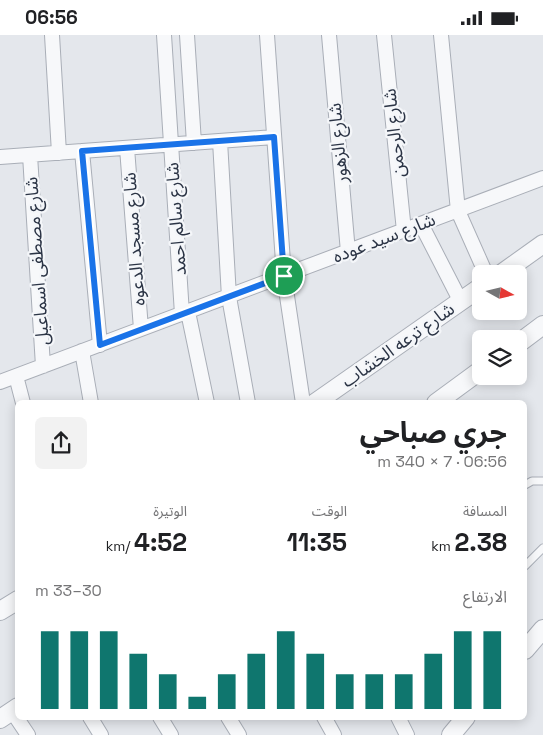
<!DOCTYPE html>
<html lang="ar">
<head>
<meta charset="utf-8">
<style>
  :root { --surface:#fff; --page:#f2f2f2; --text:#202124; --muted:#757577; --accent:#0f766e }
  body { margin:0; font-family:"Space Grotesk","Noto Sans Arabic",sans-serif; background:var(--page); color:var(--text); direction:rtl; height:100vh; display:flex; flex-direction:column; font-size:19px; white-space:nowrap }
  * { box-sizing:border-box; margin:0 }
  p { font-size:16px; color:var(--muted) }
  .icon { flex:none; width:28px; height:28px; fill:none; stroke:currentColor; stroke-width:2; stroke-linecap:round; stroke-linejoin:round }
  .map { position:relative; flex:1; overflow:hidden; direction:ltr }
  .details { position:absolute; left:15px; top:365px; width:512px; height:320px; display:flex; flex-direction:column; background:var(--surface); border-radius:8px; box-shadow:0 2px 12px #0003; direction:rtl }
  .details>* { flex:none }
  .needle { width:32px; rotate:98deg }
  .fabs { position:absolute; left:472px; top:230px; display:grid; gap:10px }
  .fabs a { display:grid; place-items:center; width:55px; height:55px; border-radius:8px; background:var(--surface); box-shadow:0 2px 12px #0003; font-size:25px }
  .pin { position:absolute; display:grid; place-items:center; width:42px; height:42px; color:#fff; margin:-21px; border:2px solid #fff; border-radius:50%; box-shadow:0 1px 5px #0007 }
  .round { display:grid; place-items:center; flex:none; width:52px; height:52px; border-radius:8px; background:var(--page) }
  .overview { display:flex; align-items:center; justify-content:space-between; height:85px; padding:0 20px }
  h1 { font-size:28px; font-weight:700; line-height:38px }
  .metrics { display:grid; grid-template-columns:repeat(3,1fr); gap:8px; height:85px; padding:5px 20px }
  .metrics div { display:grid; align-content:center }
  .metrics b { font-size:25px; font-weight:700 }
  .metrics small { font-size:14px; font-weight:400 }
  .metrics p { font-size:14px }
  .chart { height:140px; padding:10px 20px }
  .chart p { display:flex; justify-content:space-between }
  .chart svg { width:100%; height:90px; margin-top:5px; stroke:var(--accent); stroke-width:6 }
  .status { display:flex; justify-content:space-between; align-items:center; height:35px; padding:0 25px; background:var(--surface); direction:ltr }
  .status svg { height:14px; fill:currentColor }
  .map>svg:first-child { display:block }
</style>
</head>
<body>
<div class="status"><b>06:56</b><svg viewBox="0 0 49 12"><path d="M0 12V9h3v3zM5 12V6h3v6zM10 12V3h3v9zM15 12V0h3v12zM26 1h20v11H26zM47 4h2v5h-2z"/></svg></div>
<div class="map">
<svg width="543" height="700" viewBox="0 0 543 700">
  <rect width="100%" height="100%" fill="#e4e7ec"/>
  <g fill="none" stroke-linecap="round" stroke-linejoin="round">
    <defs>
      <path id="service" d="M525,450L532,446H543
        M525,531L543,513"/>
      <path id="minor" d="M52,0L59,118
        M164,0L182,279
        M187,0L194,108
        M267,0L284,241L303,368
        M329,0L348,217
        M384,0L404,196
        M441,0L458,176L486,239
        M220,106L229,262L248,368
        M127,113L141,294
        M82,116L100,310
        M30,120L43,331
        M0,122L274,102
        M421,189L461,267
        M188,277L207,368
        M82,316L91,368
        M16,341L23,368
        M0,347L543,143
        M12,676L28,700
        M90,682L101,700
        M160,682L171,700
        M228,682L239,700
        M324,682L334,700
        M398,682L407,700"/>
      <path id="tertiary" d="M501,239L543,209
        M519,308L543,290
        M315,368L481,252
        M436,368L481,335
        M0,576L18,565
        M525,615L543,594
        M0,684L18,672
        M451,700L466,682"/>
    </defs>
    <!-- service casing -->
    <use href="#service" stroke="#a9aeb7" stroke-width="9"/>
    <!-- minor casing -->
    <use href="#minor" stroke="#a9aeb7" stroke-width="16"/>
    <!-- tertiary casing -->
    <use href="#tertiary" stroke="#a9aeb7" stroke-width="20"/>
    <!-- service -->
    <use href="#service" stroke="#f7f8fa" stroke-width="7"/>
    <!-- minor -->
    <use href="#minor" stroke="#f7f8fa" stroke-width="14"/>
    <!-- tertiary -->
    <use href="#tertiary" stroke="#f7f8fa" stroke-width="18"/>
  </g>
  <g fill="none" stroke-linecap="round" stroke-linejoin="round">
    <defs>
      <path id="route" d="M274,102L284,241L100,310L82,116Z"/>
    </defs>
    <!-- route casing -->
    <use href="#route" stroke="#fff" stroke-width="10"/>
    <!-- route -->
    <use href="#route" stroke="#1a73e8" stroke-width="6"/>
  </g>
  <g text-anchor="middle" stroke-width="4.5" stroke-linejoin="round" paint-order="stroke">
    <!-- street labels -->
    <g font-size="18" fill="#2b3445" stroke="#f4f6f9">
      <text transform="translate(394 98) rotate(-96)" y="6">شارع الرحمن</text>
      <text transform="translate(338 108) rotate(-95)" y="6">شارع الزهور</text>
      <text transform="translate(176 184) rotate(-94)" y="6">شارع سالم احمد</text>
      <text transform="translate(384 203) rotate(-21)" y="6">شارع سيد عوده</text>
      <text transform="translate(134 204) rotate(-94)" y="6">شارع مسجد الدعوه</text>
      <text transform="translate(37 226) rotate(-94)" y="6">شارع مصطفى اسماعيل</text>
      <text transform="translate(398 310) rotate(-35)" y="6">شارع ترعه الخشاب</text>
    </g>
  </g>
</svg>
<div class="fabs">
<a><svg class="needle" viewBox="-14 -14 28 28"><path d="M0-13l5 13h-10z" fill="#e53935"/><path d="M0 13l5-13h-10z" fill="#757577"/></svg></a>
<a><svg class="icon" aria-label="layers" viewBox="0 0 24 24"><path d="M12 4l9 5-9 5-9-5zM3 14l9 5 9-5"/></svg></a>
</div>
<div class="pin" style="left:284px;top:241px;background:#1e9e55"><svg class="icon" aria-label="arrive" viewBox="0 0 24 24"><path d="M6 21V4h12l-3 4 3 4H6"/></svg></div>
<section class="details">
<div class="overview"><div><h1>جري صباحي</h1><p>06:56 · 7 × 340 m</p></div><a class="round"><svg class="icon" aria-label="share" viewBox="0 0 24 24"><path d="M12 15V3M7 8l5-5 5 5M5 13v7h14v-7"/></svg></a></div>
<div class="metrics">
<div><p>المسافة</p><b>2.38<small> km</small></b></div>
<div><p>الوقت</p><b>11:35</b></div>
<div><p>الوتيرة</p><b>4:52<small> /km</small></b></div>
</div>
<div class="chart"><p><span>الارتفاع</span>30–33 m</p>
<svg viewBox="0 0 160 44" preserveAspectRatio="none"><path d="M5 44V6M15 44V6M25 44V6M35 44V17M45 44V27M55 44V38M65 44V27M75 44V17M85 44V6M95 44V17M105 44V27M115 44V27M125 44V27M135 44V17M145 44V6M155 44V6"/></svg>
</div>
</section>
</div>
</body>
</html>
